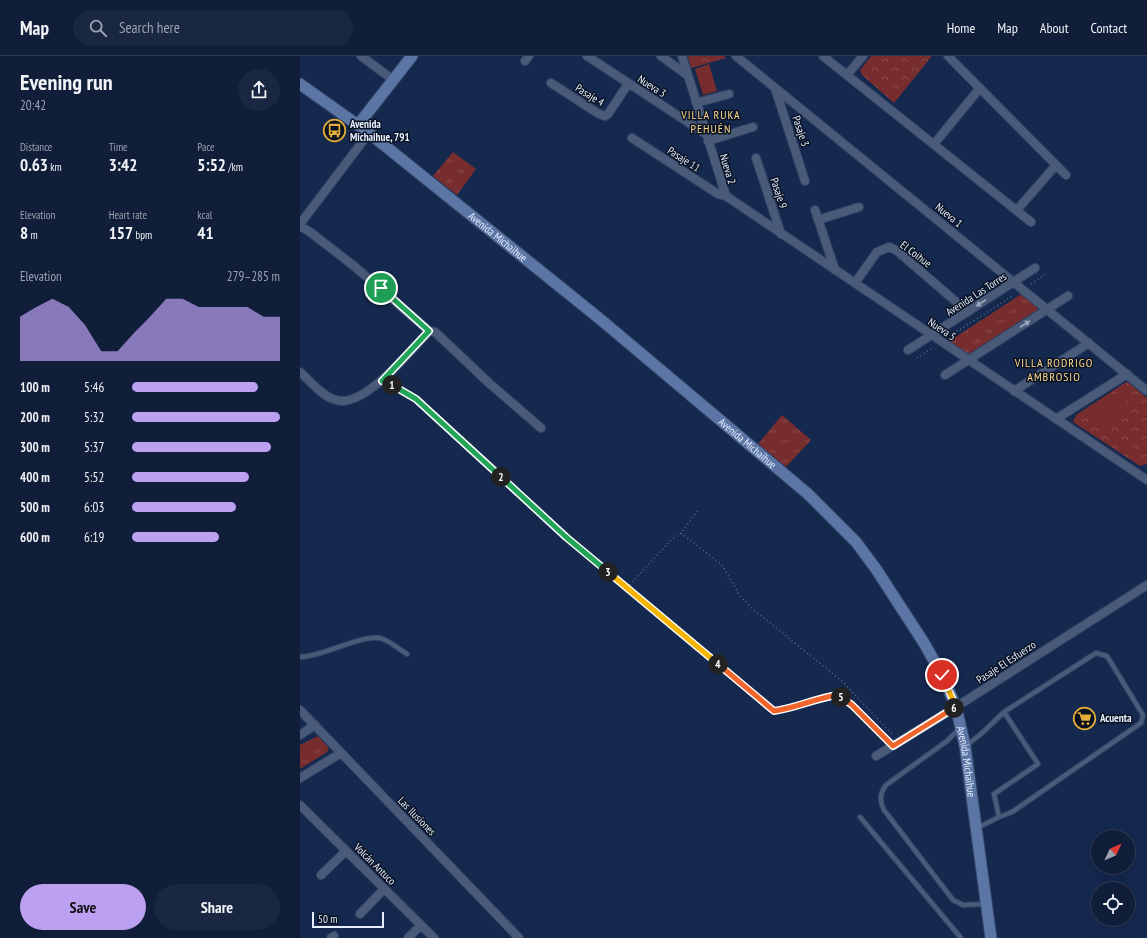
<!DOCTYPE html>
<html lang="en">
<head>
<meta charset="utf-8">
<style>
  :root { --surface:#101e3a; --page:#192742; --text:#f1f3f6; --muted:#9ca2af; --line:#303c54; --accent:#bca0f2 }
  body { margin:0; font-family:"PT Sans Narrow",sans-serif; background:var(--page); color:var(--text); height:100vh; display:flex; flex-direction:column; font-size:15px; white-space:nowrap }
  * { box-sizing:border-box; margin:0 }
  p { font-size:13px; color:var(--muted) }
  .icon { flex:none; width:22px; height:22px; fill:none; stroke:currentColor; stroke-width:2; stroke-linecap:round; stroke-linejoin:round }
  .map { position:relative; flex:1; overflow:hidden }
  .details { display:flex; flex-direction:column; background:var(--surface); width:300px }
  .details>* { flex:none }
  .needle { width:26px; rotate:46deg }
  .buttons { position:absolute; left:791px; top:774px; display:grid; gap:8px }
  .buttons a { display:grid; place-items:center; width:44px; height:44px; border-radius:50%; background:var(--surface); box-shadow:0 4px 16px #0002,0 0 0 1px var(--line); font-size:20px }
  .scale { position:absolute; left:12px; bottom:10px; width:72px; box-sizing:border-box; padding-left:4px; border:2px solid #e7effe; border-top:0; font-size:11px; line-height:14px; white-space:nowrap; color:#e7effe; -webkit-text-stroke:3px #091223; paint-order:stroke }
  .pin { position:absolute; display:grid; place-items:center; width:34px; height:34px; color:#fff; margin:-17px; border:2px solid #fff; border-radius:50%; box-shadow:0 1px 4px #0007 }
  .km { position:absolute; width:20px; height:20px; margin:-10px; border-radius:50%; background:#222; color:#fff; font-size:11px; line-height:20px; text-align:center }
  .round { display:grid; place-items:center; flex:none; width:42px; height:42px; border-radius:21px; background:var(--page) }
  .summary { display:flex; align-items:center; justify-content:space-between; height:68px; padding:0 20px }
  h1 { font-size:22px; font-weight:700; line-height:30px }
  .figures { display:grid; grid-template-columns:repeat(3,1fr); gap:6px; height:68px; padding:4px 20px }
  .figures div { display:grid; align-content:center }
  .figures b { font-size:17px; font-weight:700 }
  .figures small { font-size:11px; font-weight:400 }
  .figures p { font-size:11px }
  .chart { height:112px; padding:8px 20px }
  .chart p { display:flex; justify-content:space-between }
  .chart svg { width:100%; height:72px; margin-top:4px; fill:var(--accent); opacity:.7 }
  .cta { display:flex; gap:8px; margin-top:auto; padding:8px 20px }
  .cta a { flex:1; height:46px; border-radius:24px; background:var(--accent); color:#111; font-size:16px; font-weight:700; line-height:46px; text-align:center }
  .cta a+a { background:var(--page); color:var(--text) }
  ul { padding:0 20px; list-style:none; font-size:13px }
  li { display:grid; grid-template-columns:64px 48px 1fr; align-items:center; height:30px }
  li i { height:10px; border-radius:5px; background:var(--accent) }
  header { display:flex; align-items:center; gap:24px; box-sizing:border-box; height:56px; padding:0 20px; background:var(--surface); border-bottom:1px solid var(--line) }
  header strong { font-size:19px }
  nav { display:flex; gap:22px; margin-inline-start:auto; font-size:14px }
  .search { width:280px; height:36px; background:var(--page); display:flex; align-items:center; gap:10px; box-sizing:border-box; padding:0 14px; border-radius:22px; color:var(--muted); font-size:15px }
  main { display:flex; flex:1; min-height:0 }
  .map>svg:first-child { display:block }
</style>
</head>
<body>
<header>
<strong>Map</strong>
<div class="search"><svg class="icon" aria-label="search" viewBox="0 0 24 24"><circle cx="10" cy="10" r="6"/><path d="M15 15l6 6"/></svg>Search here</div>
<nav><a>Home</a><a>Map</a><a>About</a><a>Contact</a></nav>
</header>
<main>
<section class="details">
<div class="summary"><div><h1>Evening run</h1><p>20:42</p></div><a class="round"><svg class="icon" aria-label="share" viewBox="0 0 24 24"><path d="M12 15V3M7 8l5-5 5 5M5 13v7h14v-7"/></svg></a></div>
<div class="figures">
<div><p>Distance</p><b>0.63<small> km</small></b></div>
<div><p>Time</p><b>3:42</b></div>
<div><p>Pace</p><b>5:52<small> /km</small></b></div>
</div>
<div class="figures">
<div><p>Elevation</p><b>8<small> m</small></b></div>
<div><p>Heart rate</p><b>157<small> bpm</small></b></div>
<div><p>kcal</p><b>41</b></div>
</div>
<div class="chart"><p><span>Elevation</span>279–285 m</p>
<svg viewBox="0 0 160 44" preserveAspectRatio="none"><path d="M0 44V17L10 11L20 6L30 11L40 22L50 38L60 38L70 27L80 17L90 6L100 6L110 11L120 11L130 11L140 11L150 17L160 17V44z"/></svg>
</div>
<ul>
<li><b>100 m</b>5:46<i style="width:85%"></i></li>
<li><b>200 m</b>5:32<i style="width:100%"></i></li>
<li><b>300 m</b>5:37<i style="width:94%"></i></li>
<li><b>400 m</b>5:52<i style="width:79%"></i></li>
<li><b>500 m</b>6:03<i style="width:70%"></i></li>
<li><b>600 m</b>6:19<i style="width:59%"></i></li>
</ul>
<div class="cta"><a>Save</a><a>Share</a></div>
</section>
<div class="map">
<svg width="847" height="882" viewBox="0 0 847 882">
  <defs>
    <pattern id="grass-tufts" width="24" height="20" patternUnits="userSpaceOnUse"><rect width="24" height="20" fill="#772c2d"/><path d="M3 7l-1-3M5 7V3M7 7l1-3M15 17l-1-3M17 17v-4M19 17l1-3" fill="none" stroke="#8a4b4c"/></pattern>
    <pattern id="park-crowns" width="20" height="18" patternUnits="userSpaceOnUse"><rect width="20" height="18" fill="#772c2d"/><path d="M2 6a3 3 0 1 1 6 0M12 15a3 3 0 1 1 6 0" fill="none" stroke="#8a4b4c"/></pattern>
  </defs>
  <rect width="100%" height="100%" fill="#15284e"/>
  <!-- grass -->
  <path fill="url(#grass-tufts)" d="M153,96L176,113L157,139L133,120Z
    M724,238L738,251L737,254L670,297L666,298L649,287L651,284L720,239Z
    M482,359L511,384L486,411L458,388Z
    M18,680L29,692L27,696L0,713V689Z"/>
  <!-- park -->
  <path fill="url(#park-crowns)" d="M388,0H424L426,2L391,12Z
    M571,0H632L594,47L562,19L560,14Z
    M828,326L847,342V408L840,410L773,366L776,359L823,328Z"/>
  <!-- pitch -->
  <path fill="#772c2d" d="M409,8L417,35L403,39L395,13Z
    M820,335L831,353L798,373L788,355Z"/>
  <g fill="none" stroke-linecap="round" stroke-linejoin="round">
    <defs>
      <path id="lane" d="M0,601C23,601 65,576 83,583C92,587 99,593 107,598
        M659,673L647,685L586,729C580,737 579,745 584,754L653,844L663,849L686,848
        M666,690L682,677L704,656L738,708L694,738L699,761L677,772
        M560,761L661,882
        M699,761L712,756L841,667L843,659L807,600L796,597L704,656"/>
      <path id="street" d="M61,0L92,23
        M287,0L406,78
        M361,0L387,19
        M382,0L426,140
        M436,0L847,335
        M523,0L731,166
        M648,0L766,119
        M225,5L229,0
        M547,19L563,0
        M251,27L299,58L305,60L308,58L328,28
        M475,32L505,125
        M396,47L429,38
        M332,82L418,138L426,140L847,424
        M408,85L453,71
        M634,88L680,32
        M456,102L481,178
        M515,154L535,214
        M717,154L756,109
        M518,164L559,151
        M0,168L69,77
        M0,170L10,176L54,210L129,275
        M555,227L577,196L589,191L596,194L668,256
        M129,275L135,276L189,327L241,372
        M608,294L735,212
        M0,316C10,325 23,341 36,344C64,353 112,293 129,275
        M645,319L768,240
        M714,335L789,287
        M756,363L827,318
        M0,654L219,882
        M0,679L15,669
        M576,700L656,651L847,529
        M0,722L41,697
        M0,749L134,882
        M21,819L46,795
        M60,858L84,833
        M31,882L34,880
        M108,882L121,869"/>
      <g id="secondary">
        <path id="s1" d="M0,28L69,77L300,263L508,438L556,486L576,513L624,587L642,619L656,651L665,690L691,882"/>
        <path d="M58,69L112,0"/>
      </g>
    </defs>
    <!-- lane casing -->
    <use href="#lane" stroke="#324467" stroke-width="6"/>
    <!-- street casing -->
    <use href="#street" stroke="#324467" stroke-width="10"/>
    <!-- secondary casing -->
    <use href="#secondary" stroke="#324467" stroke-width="13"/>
    <!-- path -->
    <path stroke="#5b6a89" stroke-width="1.5" stroke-dasharray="1 3" stroke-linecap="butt" d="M731,228L745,219
      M650,280L714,239
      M617,302L634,291
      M89,328L116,343L265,481L474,655C496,652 516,642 538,639L552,649L586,684
      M381,477L422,509L440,540L454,554L543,626L593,679
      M327,532L370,485L381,477L399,453"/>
    <!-- lane -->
    <use href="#lane" stroke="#4a5b79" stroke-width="4"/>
    <!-- street -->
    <use href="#street" stroke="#4a5b79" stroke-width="8"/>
    <!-- secondary -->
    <use href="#secondary" stroke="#5b75a5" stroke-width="11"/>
  </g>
  <!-- one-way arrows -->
  <defs><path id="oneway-solid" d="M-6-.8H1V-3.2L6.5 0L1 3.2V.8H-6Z"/></defs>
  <g fill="#98a5bc">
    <use href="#oneway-solid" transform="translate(681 247) rotate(147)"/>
    <use href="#oneway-solid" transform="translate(725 268) rotate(-33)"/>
  </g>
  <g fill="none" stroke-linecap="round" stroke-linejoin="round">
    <defs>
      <path id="split-1" d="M81,232L129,275L82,325L92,329"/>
      <path id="split-2" d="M92,329L116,343L201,421"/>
      <path id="split-3" d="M201,421L266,481L308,516"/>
      <path id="split-4" d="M308,516L418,608"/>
      <path id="split-5" d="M418,608L474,655C496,652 516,642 538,639L541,641"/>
      <path id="split-6" d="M541,641L552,649L593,690L654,652"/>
      <path id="split-7" d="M642,619L656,651L654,652"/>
    </defs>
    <!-- split-1 casing -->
    <use href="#split-1" stroke="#fff" stroke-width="8"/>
    <!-- split-2 casing -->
    <use href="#split-2" stroke="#fff" stroke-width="8"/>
    <!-- split-3 casing -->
    <use href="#split-3" stroke="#fff" stroke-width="8"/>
    <!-- split-4 casing -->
    <use href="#split-4" stroke="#fff" stroke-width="8"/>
    <!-- split-5 casing -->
    <use href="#split-5" stroke="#fff" stroke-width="8"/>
    <!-- split-6 casing -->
    <use href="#split-6" stroke="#fff" stroke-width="8"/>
    <!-- split-7 casing -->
    <use href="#split-7" stroke="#fff" stroke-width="8"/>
    <!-- split-1 -->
    <use href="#split-1" stroke="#22a559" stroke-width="5"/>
    <!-- split-2 -->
    <use href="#split-2" stroke="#22a559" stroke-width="5"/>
    <!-- split-3 -->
    <use href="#split-3" stroke="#22a559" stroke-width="5"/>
    <!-- split-4 -->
    <use href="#split-4" stroke="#f5b400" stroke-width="5"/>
    <!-- split-5 -->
    <use href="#split-5" stroke="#f0652b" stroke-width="5"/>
    <!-- split-6 -->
    <use href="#split-6" stroke="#f0652b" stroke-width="5"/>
    <!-- split-7 -->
    <use href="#split-7" stroke="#f5b400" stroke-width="5"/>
  </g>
  <!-- icons -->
  <defs>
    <symbol id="bus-ring" viewBox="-11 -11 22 22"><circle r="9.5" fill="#091223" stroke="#e5ad35" stroke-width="1.5"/><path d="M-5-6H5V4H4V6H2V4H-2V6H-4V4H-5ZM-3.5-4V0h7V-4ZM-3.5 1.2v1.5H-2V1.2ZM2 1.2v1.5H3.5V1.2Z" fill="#e5ad35"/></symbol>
    <symbol id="supermarket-ring" viewBox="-11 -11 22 22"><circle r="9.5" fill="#091223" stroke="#e5ad35" stroke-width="1.5"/><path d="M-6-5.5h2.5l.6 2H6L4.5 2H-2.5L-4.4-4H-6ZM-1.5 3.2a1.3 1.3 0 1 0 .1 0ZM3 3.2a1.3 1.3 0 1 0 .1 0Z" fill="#e5ad35"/></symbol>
  </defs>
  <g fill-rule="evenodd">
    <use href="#bus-ring" x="22" y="62" width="25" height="25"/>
    <use href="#supermarket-ring" x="772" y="650" width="25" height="25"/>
  </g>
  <g text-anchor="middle" stroke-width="3" stroke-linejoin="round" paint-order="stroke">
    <!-- street labels -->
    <g font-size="11" fill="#e7effe" stroke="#091223">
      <text transform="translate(352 30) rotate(33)" y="4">Nueva 3</text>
      <text transform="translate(290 39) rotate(32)" y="4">Pasaje 4</text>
      <text transform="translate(501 75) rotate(72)" y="4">Pasaje 3</text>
      <text transform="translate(384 103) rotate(33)" y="4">Pasaje 11</text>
      <text transform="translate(428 113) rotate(73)" y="4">Nueva 2</text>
      <text transform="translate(479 137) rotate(72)" y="4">Pasaje 9</text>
      <text transform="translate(649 159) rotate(39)" y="4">Nueva 1</text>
      <text dy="4" stroke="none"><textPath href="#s1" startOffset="250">Avenida Michaihue</textPath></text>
      <text transform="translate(616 198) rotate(37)" y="4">El Coihue</text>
      <text transform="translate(676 238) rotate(-33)" y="4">Avenida Las Torres</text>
      <text transform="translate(642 273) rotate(34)" y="4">Nueva 5</text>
      <text dy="4" stroke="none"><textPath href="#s1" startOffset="574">Avenida Michaihue</textPath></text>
      <text transform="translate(706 606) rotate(-33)" y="4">Pasaje El Esfuerzo</text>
      <text dy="4" stroke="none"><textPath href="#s1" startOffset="970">Avenida Michaihue</textPath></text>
      <text transform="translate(117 760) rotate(46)" y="4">Las Ilusiones</text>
      <text transform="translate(75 808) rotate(45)" y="4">Volcán Antuco</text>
    </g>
    <!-- poi labels -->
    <g font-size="11" font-weight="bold" fill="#e7effe" stroke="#091223" text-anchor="start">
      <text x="50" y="72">Avenida<tspan x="50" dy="13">Michaihue, 791</tspan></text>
      <text x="800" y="666">Acuenta</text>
    </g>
    <!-- neighbourhood labels -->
    <g font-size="12" letter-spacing="1" fill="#ffd890" stroke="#091223">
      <text x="411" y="63">VILLA RUKA<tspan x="411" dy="14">PEHUÉN</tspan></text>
      <text x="754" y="311">VILLA RODRIGO<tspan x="754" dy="14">AMBROSIO</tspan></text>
    </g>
  </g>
</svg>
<div class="buttons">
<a><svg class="needle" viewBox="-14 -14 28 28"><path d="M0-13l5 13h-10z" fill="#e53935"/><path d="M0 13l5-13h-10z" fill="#9ca2af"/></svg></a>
<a><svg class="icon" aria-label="locate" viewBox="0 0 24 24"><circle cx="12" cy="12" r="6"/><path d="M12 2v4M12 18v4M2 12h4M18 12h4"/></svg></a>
</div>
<div class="scale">50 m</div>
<div class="pin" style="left:81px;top:232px;background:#1e9e55"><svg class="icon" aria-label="arrive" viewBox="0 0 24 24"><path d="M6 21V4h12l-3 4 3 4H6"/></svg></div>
<div class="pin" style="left:642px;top:619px;background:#d93025"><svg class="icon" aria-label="check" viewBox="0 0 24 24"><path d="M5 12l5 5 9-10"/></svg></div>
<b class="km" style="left:92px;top:329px">1</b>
<b class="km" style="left:201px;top:421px">2</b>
<b class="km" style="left:308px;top:516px">3</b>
<b class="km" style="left:418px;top:608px">4</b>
<b class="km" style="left:541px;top:641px">5</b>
<b class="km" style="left:654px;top:652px">6</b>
</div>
</main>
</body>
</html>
